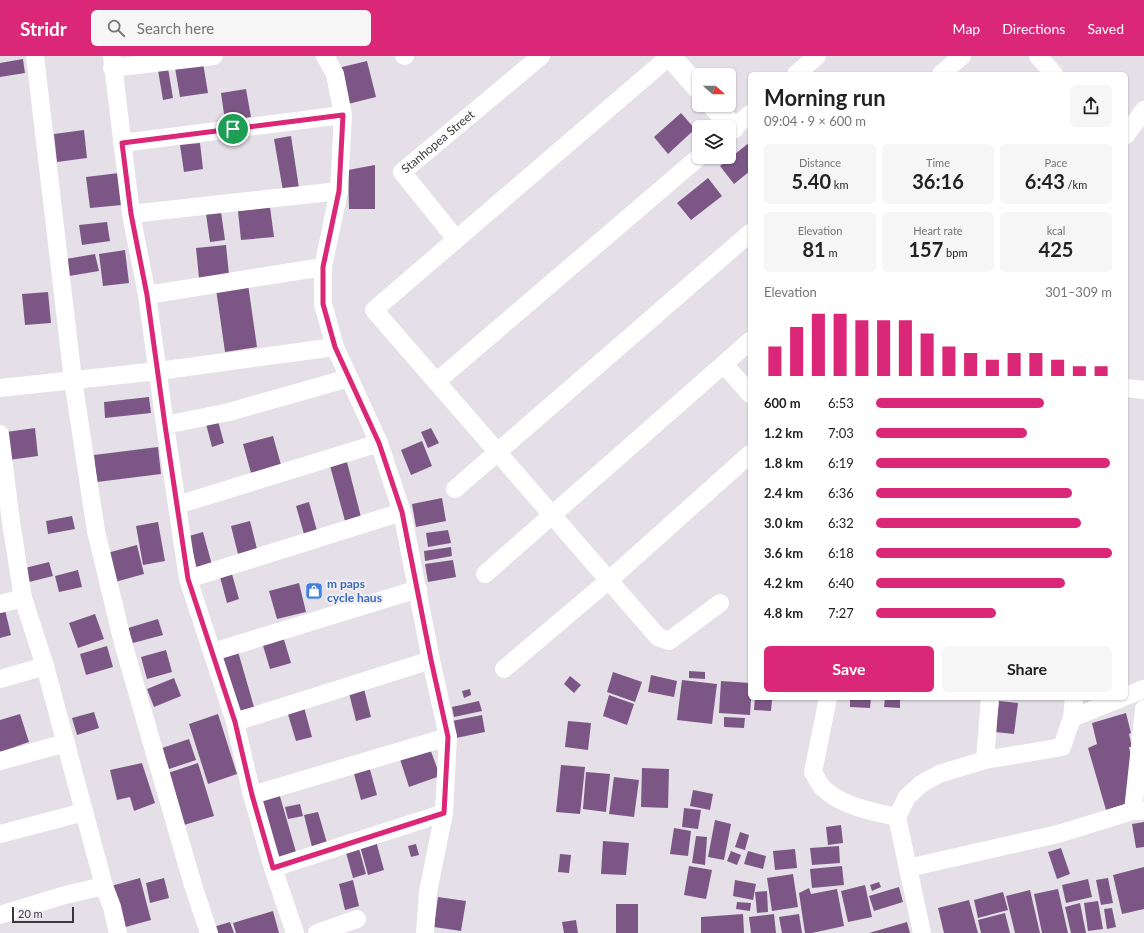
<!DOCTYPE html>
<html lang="en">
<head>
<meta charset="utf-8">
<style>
  :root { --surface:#fff; --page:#f6f6f6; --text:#222; --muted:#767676; --accent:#db2777 }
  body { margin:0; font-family:Lato,sans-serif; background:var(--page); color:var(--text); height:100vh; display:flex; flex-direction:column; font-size:15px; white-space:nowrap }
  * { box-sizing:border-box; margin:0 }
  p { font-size:13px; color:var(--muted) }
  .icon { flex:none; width:22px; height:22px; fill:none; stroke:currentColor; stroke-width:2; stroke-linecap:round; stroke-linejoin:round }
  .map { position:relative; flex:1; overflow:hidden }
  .details { position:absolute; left:748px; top:16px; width:380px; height:628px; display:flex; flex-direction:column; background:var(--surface); border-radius:6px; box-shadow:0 1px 3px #0004 }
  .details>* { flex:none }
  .needle { width:26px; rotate:111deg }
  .fabs { position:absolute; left:692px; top:12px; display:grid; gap:8px }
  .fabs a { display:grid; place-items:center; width:44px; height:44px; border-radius:6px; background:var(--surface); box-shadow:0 1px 3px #0004; font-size:20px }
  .scale { position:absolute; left:12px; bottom:10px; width:62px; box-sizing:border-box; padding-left:4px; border:2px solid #3b383b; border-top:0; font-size:11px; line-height:14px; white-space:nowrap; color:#3b383b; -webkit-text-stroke:3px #f3edf4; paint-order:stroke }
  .pin { position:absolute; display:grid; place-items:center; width:34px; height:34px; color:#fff; margin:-17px; border:2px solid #fff; border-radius:50%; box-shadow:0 1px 4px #0007 }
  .round { display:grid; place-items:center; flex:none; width:42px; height:42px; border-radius:6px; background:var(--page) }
  .headline { display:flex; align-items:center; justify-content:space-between; height:68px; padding:0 16px }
  h1 { font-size:22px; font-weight:700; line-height:30px }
  .metrics { display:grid; grid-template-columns:repeat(3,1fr); gap:6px; height:68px; padding:4px 16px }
  .metrics div { display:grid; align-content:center; border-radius:6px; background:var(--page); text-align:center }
  .metrics b { font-size:20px; font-weight:700 }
  .metrics small { font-size:11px; font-weight:400 }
  .metrics p { font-size:11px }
  .chart { height:112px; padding:8px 16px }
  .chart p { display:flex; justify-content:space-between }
  .chart svg { width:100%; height:72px; margin-top:4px; stroke:var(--accent); stroke-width:6 }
  .cta { display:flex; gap:8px; margin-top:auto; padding:8px 16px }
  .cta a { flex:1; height:46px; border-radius:6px; background:var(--accent); color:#fff; font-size:16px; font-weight:700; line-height:46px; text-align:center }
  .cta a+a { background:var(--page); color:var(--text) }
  ul { padding:0 16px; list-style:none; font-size:13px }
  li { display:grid; grid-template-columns:64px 48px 1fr; align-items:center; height:30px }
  li i { height:10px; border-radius:5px; background:var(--accent) }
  header { display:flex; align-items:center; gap:24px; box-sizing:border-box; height:56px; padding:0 20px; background:var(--accent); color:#fff }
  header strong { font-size:19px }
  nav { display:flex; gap:22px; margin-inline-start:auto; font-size:14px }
  .search { width:280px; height:36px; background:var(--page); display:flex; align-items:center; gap:10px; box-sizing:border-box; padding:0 14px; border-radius:6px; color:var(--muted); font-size:15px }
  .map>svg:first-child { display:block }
</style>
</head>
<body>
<header>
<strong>Stridr</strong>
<div class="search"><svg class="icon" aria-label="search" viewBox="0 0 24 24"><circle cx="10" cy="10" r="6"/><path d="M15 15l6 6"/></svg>Search here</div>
<nav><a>Map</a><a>Directions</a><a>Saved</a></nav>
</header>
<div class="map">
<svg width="1144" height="877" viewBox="0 0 1144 877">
  <rect width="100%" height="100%" fill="#e5dfe7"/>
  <!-- building -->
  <path fill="#7c5786" d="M23,3L25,17L0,21V7Z
    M367,5L376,41L348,48L338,12Z
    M203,7L208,37L180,41L175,12Z
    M168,12L173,42L163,44L158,14Z
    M246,33L251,61L225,65L221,37Z
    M681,57L695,73L668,98L654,81Z
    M84,74L87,102L57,106L54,78Z
    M291,80L299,132L283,135L274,83Z
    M750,86V115L734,128L720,110Z
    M200,87L203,113L184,116L180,89Z
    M375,109V153H349L348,114Z
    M119,117L122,149L90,152L86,121Z
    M708,122L722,140L691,164L677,147Z
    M270,151L274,181L241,184L238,155Z
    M221,156L225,184L210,186L206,158Z
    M107,166L110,185L82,189L79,169Z
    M226,189L229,219L199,222L196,192Z
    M125,194L129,227L103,230L99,198Z
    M95,198L99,215L69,220L66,203Z
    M248,228L257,291L225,296L216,233Z
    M48,236L51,267L25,269L22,238Z
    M149,341L151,357L105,362L104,346Z
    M218,365L224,387L212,391L206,368Z
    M35,372L38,400L9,404L6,376Z
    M431,372L439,387L428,392L421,376Z
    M273,380L281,409L251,417L243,388Z
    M422,385L432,410L411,419L401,394Z
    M158,391L161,418L97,426L94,399Z
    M346,402L361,461L345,465L329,406Z
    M442,442L446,465L416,471L412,448Z
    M309,446L317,475L304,478L296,450Z
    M72,460L75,473L48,478L46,465Z
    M250,465L257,493L238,498L231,470Z
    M158,466L165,505L143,509L136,470Z
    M448,474L451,487L428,491L426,477Z
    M203,476L212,509L197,513L189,480Z
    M137,489L144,518L115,526L107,497Z
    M451,491L452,500L425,505L424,495Z
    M453,504L456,521L428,526L425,508Z
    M49,506L53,520L29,526L25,512Z
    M78,514L82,531L59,536L55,520Z
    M232,518L239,543L227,547L220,521Z
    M299,527L306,556L277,563L269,535Z
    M5,554L11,579L0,582V555Z
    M95,558L104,583L78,592L69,567Z
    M158,563L163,579L133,587L128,572Z
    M282,577L291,607L270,613L261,583Z
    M107,590L113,611L86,619L80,598Z
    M237,592L254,651L234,656L218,597Z
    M166,594L172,616L147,623L141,601Z
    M1126,598L1128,599L1127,615H1126Z
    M689,615L705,616V623L689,622Z
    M613,616L642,626L635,646L607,636Z
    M651,619L677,625L674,641L648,636Z
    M570,620L581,629L574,637L564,628Z
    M174,622L181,640L154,651L147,633Z
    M682,624L717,628L712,668L677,664Z
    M721,625L750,627V642H751L750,659L719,657Z
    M364,633L371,661L356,665L349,637Z
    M470,633L471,639L464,642L462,635Z
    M609,639L634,648L627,669L603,660Z
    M755,642L772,644L771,655L754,654Z
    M850,642H871L870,652L850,651Z
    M885,642H900V652L884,651Z
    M479,645L482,655L454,661L452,651Z
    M999,645L1018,647L1014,678L995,676Z
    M304,651L312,681L296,685L287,655Z
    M94,656L99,672L77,679L72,662Z
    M1126,657L1131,677L1129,678L1132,691H1129L1133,710L1125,748L1106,754L1088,692L1097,688L1092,667Z
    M20,658L29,686L0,696V664Z
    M218,658L237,718L208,728L189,668Z
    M482,659L485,676L456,682L452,665Z
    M724,661L745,662L744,672L724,671Z
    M568,665L591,667L588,694L565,691Z
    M189,683L196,704L169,713L162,692Z
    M429,690L440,720L409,731L399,700Z
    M142,707L155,747L134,755L130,741L117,744L110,714Z
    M198,707L214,760L184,769L168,717Z
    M561,709L585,711L580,758L556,756Z
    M369,710L377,739L361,744L353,714Z
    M642,712L669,713L668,752L641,751Z
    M586,716L610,718L606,756L583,753Z
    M614,721L639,724L634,761L609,758Z
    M693,734L713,738L710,754L690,750Z
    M279,737L296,796L274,803L258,743Z
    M300,748L303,760L288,763L285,751Z
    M684,752L701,754L698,773L682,771Z
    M318,756L327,787L312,791L304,759Z
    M715,764L731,768L724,804L708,801Z
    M1144,766V791L1136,792L1132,768Z
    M841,769L843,787L828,789L826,771Z
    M674,772L691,775L688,800L670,798Z
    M740,776L749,779L745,794L735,791Z
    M696,780L707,781L705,809L692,807Z
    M376,785L384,814L368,819L360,790Z
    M603,785L629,787L626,819L601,818Z
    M416,788L419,799L411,801L408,790Z
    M358,789L366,818L353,822L345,793Z
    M839,790L840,807L812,809L810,792Z
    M1061,792L1070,818L1057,823L1048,796Z
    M795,793L797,812L775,814L773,795Z
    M731,795L741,799L737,809L727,805Z
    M748,795L766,800L763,813L744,808Z
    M560,798L571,799L569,817L558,816Z
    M689,810L712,814L706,843L684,839Z
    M842,810L844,829L812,832L810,813Z
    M1144,811V853L1122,858L1113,819Z
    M793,818L798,851L772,855L767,822Z
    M140,822L151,864L122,872L111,830Z
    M164,822L169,842L150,847L146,827Z
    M1108,822L1113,847L1101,849L1096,824Z
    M1088,823L1092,841L1066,847L1062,829Z
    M353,824L359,850L345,854L339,828Z
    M735,824L756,828L753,844L733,840Z
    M879,826L881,831L872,835L870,829Z
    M865,829L872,861L848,866L841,835Z
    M899,831L903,846L874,855L869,840Z
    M809,832L811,838L837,833L844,870L812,877H805L799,837Z
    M1058,833L1068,877H1042L1034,838Z
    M1030,834L1040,877H1015L1006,840Z
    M767,835L768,856L757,857L755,836Z
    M1003,836L1008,854L978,862L974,844Z
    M438,841L466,845L461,875L434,871Z
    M969,844L978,877H944L938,852Z
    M1098,845L1103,873L1088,875L1084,847Z
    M737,846L751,847L750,855L736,853Z
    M1080,847L1086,877H1071L1065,851Z
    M616,848H638V877H616Z
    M1112,852L1116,871L1107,873L1104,853Z
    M273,855L279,877H236L233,867Z
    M1005,857L1010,877H981L978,864Z
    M743,858L744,877H701V861Z
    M774,858L776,877H751L749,861Z
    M799,858L802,877H782L779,861Z
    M576,864L578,877H564L562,866Z
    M230,866L234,877H215L213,871Z
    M907,866L910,877H869Z"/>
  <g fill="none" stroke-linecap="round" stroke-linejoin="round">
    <!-- minor -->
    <g stroke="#fff" stroke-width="18">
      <path d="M35,0L73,324L96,475L123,587L193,829L209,877"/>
      <path d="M112,0L131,158L147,239L165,369L188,523L235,666L252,739L273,812L295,877"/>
      <path d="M325,0L335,18L343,59L339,135L323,211V248L335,291L379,387L402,456L431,604L448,681L444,757L428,836L425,877"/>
      <path d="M404,0H405"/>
      <path d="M670,0L374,254L658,581L669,585L720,547"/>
      <path d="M1038,0L1054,18"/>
      <path d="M112,12L214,0"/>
      <path d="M796,18L817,0"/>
      <path d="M941,18L962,0"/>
      <path d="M729,76L750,58"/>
      <path d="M1126,79L1144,54"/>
      <path d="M122,87L343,59"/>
      <path d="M131,158L339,135"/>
      <path id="s1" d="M456,183L402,116L541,0"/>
      <path d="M147,239L323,211"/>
      <path d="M724,308L750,338"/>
      <path d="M436,326L699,101"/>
      <path d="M0,332L158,315L335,291"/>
      <path d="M1126,332L1144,334"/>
      <path d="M165,369L229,356L349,322"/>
      <path d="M0,378L11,466L23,542L45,610L104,830L112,851L118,877"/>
      <path d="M455,433L750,177"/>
      <path d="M177,449L379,387"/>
      <path d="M485,518L750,285"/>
      <path d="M188,523L402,456"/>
      <path d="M0,548L23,542"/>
      <path d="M213,596L418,533"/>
      <path d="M504,613L608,525L750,398"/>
      <path d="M0,623L45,610"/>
      <path d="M1126,640L1144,633"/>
      <path d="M828,642L813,716C816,721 819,728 823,732C841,750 874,756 897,761"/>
      <path d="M1072,662L1074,642"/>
      <path d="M235,666L431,604"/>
      <path d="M985,704L990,642"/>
      <path d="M0,705L66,687"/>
      <path d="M252,739L448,681"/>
      <path d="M1133,755L1144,653"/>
      <path d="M0,778L84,756"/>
      <path d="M273,812L444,757"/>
      <path d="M908,812L1058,778L1133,755H1144"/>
      <path d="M0,859L65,839L104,830"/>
      <path d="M317,877L357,863"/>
      <path d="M922,877L897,761L907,741L921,728L939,718L985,704L1062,691L1072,662L1122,642"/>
    </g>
    <!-- tertiary -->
    <path stroke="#fff" stroke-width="22" d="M670,0L699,33
      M713,49L733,72"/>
  </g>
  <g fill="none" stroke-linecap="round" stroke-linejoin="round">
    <defs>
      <path id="route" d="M343,59L339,135L323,211V248L335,291L379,387L402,456L431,604L448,681L444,757L273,812L252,739L235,666L188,523L165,369L147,239L131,158L122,87Z"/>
    </defs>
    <!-- route casing -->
    <use href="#route" stroke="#fff" stroke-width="8"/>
    <!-- route -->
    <use href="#route" stroke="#db2777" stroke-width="5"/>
  </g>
  <!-- icons -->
  <defs>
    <symbol id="shop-square" viewBox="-11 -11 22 22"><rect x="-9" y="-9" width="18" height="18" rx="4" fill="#3f7fe0" stroke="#f3edf4"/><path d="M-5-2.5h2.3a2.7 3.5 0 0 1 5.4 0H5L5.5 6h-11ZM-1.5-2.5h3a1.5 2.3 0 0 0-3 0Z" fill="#fff"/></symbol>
  </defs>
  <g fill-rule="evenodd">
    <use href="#shop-square" x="304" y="525" width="20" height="20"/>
  </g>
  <g text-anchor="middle" stroke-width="4" stroke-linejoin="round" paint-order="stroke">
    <!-- street labels -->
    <g font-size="12" fill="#3b383b" stroke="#f3edf4">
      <text dy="4" stroke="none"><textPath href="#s1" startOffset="133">Stanhopea Street</textPath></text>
    </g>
    <!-- shop labels -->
    <g font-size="12" font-weight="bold" fill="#366cbe" stroke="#f3edf4" text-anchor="start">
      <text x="327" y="532">m paps<tspan x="327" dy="14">cycle haus</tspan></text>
    </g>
  </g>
</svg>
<div class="fabs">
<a><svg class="needle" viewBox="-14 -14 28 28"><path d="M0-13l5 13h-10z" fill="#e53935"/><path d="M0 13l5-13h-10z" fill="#767676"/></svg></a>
<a><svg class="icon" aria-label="layers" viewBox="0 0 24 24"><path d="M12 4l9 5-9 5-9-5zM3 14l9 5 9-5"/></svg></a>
</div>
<div class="scale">20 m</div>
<div class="pin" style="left:233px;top:73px;background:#1e9e55"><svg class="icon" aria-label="arrive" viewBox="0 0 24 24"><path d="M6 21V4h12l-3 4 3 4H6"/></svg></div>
<section class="details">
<div class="headline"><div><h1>Morning run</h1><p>09:04 · 9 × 600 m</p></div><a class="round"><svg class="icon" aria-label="share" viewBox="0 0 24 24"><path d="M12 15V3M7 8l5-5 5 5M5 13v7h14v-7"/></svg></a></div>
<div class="metrics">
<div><p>Distance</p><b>5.40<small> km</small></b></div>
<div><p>Time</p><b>36:16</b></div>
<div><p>Pace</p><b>6:43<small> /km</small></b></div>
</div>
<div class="metrics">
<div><p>Elevation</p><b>81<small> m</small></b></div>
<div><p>Heart rate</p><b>157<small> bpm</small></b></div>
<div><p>kcal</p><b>425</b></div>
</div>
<div class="chart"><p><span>Elevation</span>301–309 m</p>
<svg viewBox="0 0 160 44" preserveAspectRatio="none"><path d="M5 44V26M15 44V14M25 44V6M35 44V6M45 44V10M55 44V10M65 44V10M75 44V18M85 44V26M95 44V30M105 44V34M115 44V30M125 44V30M135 44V34M145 44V38M155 44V38"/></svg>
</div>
<ul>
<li><b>600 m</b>6:53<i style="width:71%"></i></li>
<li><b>1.2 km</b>7:03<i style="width:64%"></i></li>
<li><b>1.8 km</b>6:19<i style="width:99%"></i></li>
<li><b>2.4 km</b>6:36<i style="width:83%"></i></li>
<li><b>3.0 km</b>6:32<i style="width:87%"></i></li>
<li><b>3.6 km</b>6:18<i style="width:100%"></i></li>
<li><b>4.2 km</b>6:40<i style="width:80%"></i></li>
<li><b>4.8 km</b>7:27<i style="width:51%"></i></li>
</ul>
<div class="cta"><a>Save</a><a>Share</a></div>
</section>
</div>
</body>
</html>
